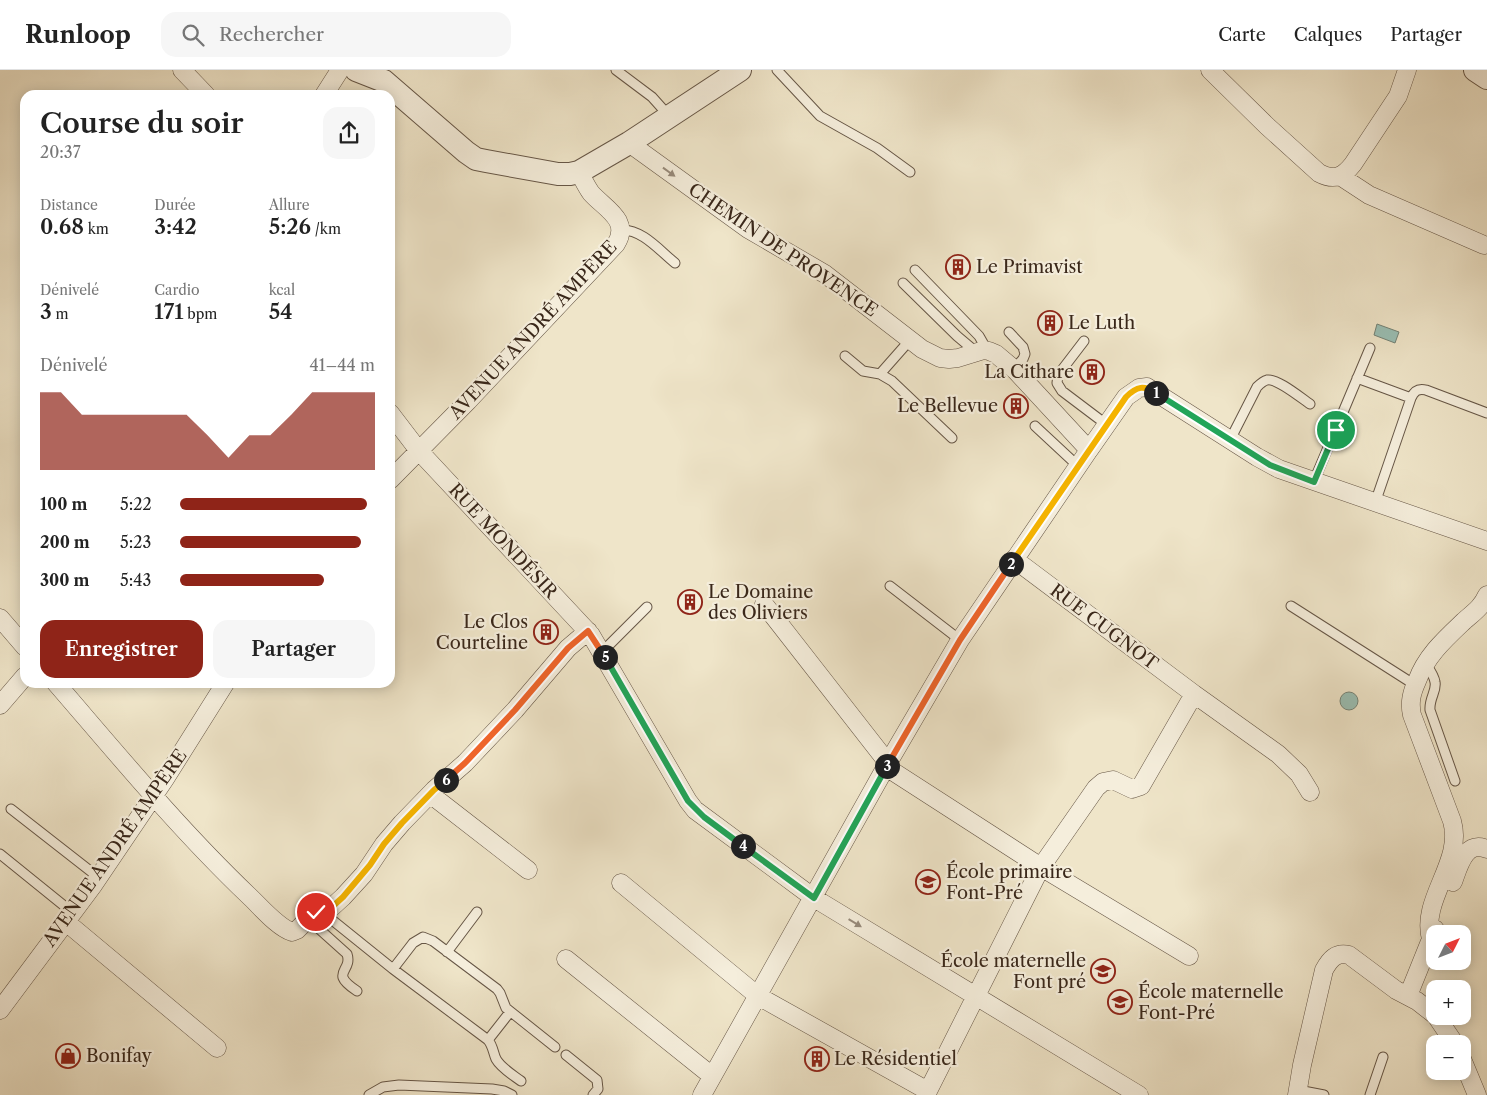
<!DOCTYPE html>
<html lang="fr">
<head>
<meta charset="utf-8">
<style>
  :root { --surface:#fff; --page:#f6f6f6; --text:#222; --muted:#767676; --line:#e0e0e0; --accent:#8f2418 }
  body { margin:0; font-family:"Libre Caslon Text",serif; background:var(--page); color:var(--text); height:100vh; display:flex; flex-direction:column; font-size:19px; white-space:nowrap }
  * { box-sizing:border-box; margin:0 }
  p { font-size:16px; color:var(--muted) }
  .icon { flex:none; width:28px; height:28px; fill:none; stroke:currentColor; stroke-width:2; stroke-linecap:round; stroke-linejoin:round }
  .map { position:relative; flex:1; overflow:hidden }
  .drawer { position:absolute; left:20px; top:20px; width:375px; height:598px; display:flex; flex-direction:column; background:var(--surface); border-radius:15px; box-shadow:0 2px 12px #0003 }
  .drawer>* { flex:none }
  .needle { width:32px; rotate:48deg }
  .controls { position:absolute; left:1426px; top:855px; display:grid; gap:10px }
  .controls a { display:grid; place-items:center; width:45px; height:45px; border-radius:10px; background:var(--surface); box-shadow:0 2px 12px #0003; font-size:25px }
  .pin { position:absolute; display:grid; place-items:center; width:42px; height:42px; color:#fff; margin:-21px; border:2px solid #fff; border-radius:50%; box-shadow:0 1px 5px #0007 }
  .km { position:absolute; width:25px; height:25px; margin:-12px; border-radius:50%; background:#222; color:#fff; font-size:14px; line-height:25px; text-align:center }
  .round { display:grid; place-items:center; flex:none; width:52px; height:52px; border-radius:15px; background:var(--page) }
  .summary { display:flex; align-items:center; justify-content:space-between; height:85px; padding:0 20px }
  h1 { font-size:28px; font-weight:600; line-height:38px }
  .figures { display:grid; grid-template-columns:repeat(3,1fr); gap:8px; height:85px; padding:5px 20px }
  .figures div { display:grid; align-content:center }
  .figures b { font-size:21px; font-weight:600 }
  .figures small { font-size:14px; font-weight:400 }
  .figures p { font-size:14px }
  .chart { height:140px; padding:10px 20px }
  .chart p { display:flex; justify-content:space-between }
  .chart svg { width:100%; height:90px; margin-top:5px; fill:var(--accent); opacity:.7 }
  .primary-button { display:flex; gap:10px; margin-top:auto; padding:10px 20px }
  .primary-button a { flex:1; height:58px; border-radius:15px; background:var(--accent); color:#fff; font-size:20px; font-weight:600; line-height:58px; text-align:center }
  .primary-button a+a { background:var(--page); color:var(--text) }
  ul { padding:0 20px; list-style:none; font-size:16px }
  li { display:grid; grid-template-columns:80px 60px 1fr; align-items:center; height:38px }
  li i { height:12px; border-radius:6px; background:var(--accent) }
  header { display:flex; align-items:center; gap:30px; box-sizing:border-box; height:70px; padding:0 25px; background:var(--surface); border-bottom:1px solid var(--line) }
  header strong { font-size:24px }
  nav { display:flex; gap:28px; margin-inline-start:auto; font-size:18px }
  .search { width:350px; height:45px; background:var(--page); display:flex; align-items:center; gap:12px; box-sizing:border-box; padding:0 18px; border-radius:15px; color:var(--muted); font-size:19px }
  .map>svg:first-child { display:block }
</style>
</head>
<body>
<header>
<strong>Runloop</strong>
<div class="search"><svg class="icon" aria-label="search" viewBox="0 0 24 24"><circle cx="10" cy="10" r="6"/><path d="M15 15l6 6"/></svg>Rechercher</div>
<nav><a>Carte</a><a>Calques</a><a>Partager</a></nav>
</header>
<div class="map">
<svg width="1487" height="1025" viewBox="0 0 1487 1025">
  <rect width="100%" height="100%" fill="#efe5c9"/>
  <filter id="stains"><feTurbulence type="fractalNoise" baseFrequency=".004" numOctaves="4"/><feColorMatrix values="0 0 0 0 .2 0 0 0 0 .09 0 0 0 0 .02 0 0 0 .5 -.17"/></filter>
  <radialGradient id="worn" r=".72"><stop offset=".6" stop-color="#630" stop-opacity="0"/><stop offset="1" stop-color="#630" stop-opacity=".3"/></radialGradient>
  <!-- water -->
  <path fill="#9abfb4" stroke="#738276" d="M1377,254L1399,262L1395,273L1374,265Z
    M1340 631a9 9 0 1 1 18 0a9 9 0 1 1-18 0Z"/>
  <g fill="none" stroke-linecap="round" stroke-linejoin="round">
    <defs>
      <path id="service" d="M616,0L652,27L669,46
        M777,0L820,46L877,78L910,102
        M621,160C642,159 659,180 675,193
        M915,200L979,266L983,273L984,280
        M903,213L957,266L976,282
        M1009,262L1023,277L1025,284L1023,289L1014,299
        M1084,271L1058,305L1057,313L1062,321L1107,355
        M845,286L863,301L880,304L892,311L952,368
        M880,304L910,270
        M1357,308L1411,328
        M1035,356L1078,396
        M1230,370L1257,317C1260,314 1263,311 1267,310C1277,308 1301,328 1310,334
        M1314,411L1370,278
        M1375,433L1411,328C1414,321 1418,318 1426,320L1487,343
        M890,516L960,570
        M1291,536L1415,615
        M602,582L647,537
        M1425,593C1429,599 1434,605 1435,612C1437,621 1429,628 1430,640L1455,711
        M11,739L98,807
        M0,784L73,843
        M321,841L393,899L488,970C493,976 493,982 496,989C501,998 513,1005 521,1011
        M308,849L347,884C353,902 328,902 357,921
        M447,882L477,842
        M393,899L413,873L423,867L433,871L497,919L500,923L506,938L555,977
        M488,970L510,942
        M566,985L597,1010L598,1019L593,1025
        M1298,1020L1324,1025
        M369,1025L383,1017L399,1015L492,1019L504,1021L512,1025
        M1370,1025L1383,987"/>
      <path id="minor" d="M182,0L206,25
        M1210,0L1267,56L1319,103C1334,111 1343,107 1353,94L1398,26L1407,0
        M324,25L340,0
        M629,73L748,159L825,204L922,279L940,288L949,289L958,288L984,280L989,281L996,284L1015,300L1089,380L1126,327L1139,318L1147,317L1257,387L1279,399L1487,471
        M1340,106L1369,125L1484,175
        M390,343L419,381L591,565L688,731L695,740L814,828L1139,1025
        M390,410L468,331L616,174C631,150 604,138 591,123C586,116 583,109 579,102
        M1014,489L1194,624L1278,684L1299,704L1310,722
        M764,534L888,693
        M0,548L25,577
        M55,612C118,685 179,759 248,825C260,836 277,857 292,862L297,860L313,844L332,837L343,827L364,804L384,774L402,753L434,720L465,693L515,640L568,578L588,561
        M0,635L25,606
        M886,697L1041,797L1189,886
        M430,724L528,800
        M1453,812C1459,796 1465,770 1487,779
        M621,813L758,926L928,1021
        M66,852L217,978
        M1431,869C1420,829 1464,792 1452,751L1412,645C1409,632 1412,622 1417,611C1426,586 1445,569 1464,551C1473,543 1482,537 1487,525
        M566,889L712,1006
        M1408,926L1435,859
        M0,940L94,814L165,709L226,612
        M1436,946L1455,974
        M1462,989L1477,1025
        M702,1025L888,693L960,570L1089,380
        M926,1025L1041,797L1096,718L1103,712L1113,710L1132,719L1141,716L1194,624
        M1297,1025L1302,995L1324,900C1330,889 1336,882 1349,885L1396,920L1417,931L1435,945"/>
      <path id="tertiary" d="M356,0L384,11L466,82L476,89L486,91L558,104H570L579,102L629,73L740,0
        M1475,0L1487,8"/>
    </defs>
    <!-- service casing -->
    <use href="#service" stroke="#665646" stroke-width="11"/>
    <!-- minor casing -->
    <use href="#minor" stroke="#665646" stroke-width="19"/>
    <!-- tertiary casing -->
    <use href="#tertiary" stroke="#665646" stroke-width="24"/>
    <!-- service -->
    <use href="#service" stroke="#f5eedc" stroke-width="9"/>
    <!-- minor -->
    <use href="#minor" stroke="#f5eedc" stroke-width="18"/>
    <!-- tertiary -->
    <use href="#tertiary" stroke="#f5eedc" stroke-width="22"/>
  </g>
  <!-- one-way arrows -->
  <defs><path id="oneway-solid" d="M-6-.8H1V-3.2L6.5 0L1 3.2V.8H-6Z" transform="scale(1.25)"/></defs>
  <g fill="#978a7b">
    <use href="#oneway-solid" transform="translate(669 102) rotate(36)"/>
    <use href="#oneway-solid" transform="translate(855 853) rotate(31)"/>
  </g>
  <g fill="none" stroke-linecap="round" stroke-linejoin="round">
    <defs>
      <path id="split-1" d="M1156,323L1270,395L1314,412L1336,360"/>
      <path id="split-2" d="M1011,494L1126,327C1137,316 1144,315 1156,323"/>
      <path id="split-3" d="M887,696L960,570L1011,494"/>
      <path id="split-4" d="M743,776L814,828L887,696"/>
      <path id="split-5" d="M605,587L688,731L704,747L743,776"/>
      <path id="split-6" d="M446,710L465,693L515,640L568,578L588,561L605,587"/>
      <path id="split-7" d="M316,842L332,837L343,827L370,795L384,774L402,753L434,720L446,710"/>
    </defs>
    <!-- split-1 casing -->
    <use href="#split-1" stroke="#fff" stroke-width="10"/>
    <!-- split-2 casing -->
    <use href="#split-2" stroke="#fff" stroke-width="10"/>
    <!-- split-3 casing -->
    <use href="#split-3" stroke="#fff" stroke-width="10"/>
    <!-- split-4 casing -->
    <use href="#split-4" stroke="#fff" stroke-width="10"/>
    <!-- split-5 casing -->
    <use href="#split-5" stroke="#fff" stroke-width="10"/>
    <!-- split-6 casing -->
    <use href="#split-6" stroke="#fff" stroke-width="10"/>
    <!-- split-7 casing -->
    <use href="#split-7" stroke="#fff" stroke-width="10"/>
    <!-- split-1 -->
    <use href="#split-1" stroke="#22a559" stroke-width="6"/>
    <!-- split-2 -->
    <use href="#split-2" stroke="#f5b400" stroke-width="6"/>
    <!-- split-3 -->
    <use href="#split-3" stroke="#f0652b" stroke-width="6"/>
    <!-- split-4 -->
    <use href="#split-4" stroke="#22a559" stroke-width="6"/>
    <!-- split-5 -->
    <use href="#split-5" stroke="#22a559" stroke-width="6"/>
    <!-- split-6 -->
    <use href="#split-6" stroke="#f0652b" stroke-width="6"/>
    <!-- split-7 -->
    <use href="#split-7" stroke="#f5b400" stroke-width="6"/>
  </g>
  <!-- icons -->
  <defs>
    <symbol id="building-ring" viewBox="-11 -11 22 22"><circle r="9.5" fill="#f5eedc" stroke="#8f2418" stroke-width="1.5"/><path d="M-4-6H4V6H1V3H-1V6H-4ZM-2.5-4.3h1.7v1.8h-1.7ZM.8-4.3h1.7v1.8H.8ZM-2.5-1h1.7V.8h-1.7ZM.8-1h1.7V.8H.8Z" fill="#8f2418"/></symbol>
    <symbol id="school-ring" viewBox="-11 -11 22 22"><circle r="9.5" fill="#f5eedc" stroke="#8f2418" stroke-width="1.5"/><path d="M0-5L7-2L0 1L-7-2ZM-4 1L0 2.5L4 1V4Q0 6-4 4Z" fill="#8f2418"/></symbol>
    <symbol id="shop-ring" viewBox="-11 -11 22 22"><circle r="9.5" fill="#f5eedc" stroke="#8f2418" stroke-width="1.5"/><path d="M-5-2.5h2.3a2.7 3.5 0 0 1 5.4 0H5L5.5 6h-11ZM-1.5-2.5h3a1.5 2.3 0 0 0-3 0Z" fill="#8f2418"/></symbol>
  </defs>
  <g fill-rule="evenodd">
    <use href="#building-ring" x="944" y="183" width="28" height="28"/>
    <use href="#building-ring" x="1036" y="239" width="28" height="28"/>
    <use href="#building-ring" x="1078" y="288" width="28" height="28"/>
    <use href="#building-ring" x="1002" y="322" width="28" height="28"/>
    <use href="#building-ring" x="676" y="518" width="28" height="28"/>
    <use href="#building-ring" x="532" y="548" width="28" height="28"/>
    <use href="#school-ring" x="914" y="798" width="28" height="28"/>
    <use href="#school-ring" x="1089" y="887" width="28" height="28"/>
    <use href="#school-ring" x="1106" y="918" width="28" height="28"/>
    <use href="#shop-ring" x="54" y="972" width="28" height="28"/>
    <use href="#building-ring" x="803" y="975" width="28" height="28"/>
  </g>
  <g text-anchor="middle" stroke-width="4.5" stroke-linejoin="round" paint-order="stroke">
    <!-- street labels -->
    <g font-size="18" fill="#39271a" stroke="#f5eedc">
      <text transform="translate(783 180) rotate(34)" y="6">CHEMIN DE PROVENCE</text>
      <text transform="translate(533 260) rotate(-47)" y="6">AVENUE ANDRÉ AMPÈRE</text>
      <text transform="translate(503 471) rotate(47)" y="6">RUE MONDÉSIR</text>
      <text transform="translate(1104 557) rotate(37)" y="6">RUE CUGNOT</text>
      <text transform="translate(115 778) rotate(-55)" y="6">AVENUE ANDRÉ AMPÈRE</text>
    </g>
    <!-- poi labels -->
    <g font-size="18" fill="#39271a" stroke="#f5eedc" text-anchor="start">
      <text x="976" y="203">Le Primavist</text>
      <text x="1068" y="259">Le Luth</text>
      <text x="1074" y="308" text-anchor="end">La Cithare</text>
      <text x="998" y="342" text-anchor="end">Le Bellevue</text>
      <text x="708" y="528">Le Domaine<tspan x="708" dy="21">des Oliviers</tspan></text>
      <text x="528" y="558" text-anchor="end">Le Clos<tspan x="528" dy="21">Courteline</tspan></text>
      <text x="946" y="808">École primaire<tspan x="946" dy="21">Font-Pré</tspan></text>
      <text x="1086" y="897" text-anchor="end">École maternelle<tspan x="1086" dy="21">Font pré</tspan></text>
      <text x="1138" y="928">École maternelle<tspan x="1138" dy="21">Font-Pré</tspan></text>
      <text x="86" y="992">Bonifay</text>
      <text x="834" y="995">Le Résidentiel</text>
    </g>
  </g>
  <rect width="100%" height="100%" filter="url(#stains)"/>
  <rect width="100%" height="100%" fill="url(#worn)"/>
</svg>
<div class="controls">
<a><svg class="needle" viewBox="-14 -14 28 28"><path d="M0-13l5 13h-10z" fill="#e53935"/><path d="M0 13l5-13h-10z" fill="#767676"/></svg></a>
<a>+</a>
<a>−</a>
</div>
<div class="pin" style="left:1336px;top:360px;background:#1e9e55"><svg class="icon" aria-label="arrive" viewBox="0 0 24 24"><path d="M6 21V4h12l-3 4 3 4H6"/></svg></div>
<div class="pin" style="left:316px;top:842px;background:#d93025"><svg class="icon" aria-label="check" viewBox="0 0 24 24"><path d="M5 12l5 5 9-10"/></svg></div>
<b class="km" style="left:1156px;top:323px">1</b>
<b class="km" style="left:1011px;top:494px">2</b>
<b class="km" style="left:887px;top:696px">3</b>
<b class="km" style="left:743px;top:776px">4</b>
<b class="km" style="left:605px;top:587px">5</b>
<b class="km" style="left:446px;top:710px">6</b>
<section class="drawer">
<div class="summary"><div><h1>Course du soir</h1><p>20:37</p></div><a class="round"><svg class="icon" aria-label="share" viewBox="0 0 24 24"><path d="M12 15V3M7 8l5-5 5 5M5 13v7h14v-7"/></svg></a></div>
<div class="figures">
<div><p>Distance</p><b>0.68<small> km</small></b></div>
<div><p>Durée</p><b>3:42</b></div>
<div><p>Allure</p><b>5:26<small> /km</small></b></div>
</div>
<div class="figures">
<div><p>Dénivelé</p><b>3<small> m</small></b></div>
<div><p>Cardio</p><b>171<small> bpm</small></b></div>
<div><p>kcal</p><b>54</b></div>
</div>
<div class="chart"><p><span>Dénivelé</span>41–44 m</p>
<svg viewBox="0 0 160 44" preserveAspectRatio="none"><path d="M0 44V6L10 6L20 17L30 17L40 17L50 17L60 17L70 17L80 27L90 38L100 27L110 27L120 17L130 6L140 6L150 6L160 6V44z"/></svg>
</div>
<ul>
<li><b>100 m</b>5:22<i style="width:96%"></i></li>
<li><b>200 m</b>5:23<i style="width:93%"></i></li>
<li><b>300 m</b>5:43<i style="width:74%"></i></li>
</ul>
<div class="primary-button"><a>Enregistrer</a><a>Partager</a></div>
</section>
</div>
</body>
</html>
